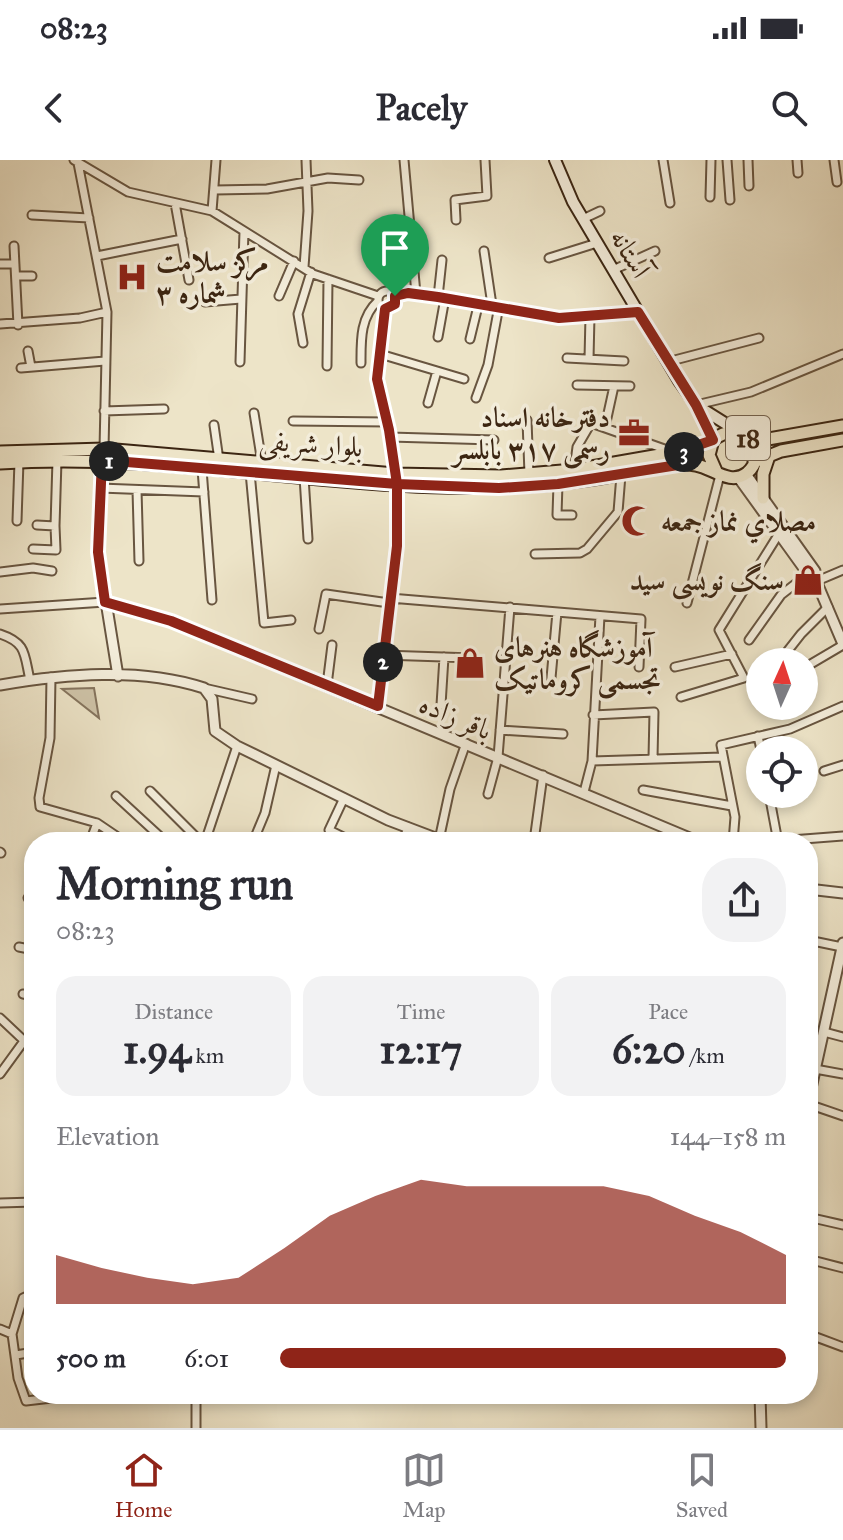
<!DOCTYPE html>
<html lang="en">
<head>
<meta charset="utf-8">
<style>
  :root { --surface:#fff; --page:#f2f2f3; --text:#2b2b33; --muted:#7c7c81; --line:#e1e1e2; --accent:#8f2418 }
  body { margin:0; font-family:"IM FELL Great Primer",Amiri,serif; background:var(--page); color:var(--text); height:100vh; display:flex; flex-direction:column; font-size:30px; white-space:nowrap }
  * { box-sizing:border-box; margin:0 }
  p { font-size:26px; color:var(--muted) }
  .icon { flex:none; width:44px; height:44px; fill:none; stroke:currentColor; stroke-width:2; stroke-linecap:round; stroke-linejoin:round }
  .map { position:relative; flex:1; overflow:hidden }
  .sheet { position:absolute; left:24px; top:672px; width:794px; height:572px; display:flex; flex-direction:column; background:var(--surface); border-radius:32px; box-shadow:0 4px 12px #0003 }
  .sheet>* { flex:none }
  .needle { width:52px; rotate:3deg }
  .fabs { position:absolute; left:746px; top:488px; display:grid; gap:16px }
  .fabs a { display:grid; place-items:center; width:72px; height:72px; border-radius:50%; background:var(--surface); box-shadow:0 4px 12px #0003; font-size:40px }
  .pin { position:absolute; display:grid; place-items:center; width:68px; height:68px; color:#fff; margin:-82px -34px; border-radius:50% 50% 50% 0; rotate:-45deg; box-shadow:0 0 8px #0007 }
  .pin .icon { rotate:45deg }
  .km { position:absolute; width:40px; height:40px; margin:-20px; border-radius:50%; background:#222; color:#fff; font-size:22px; line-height:40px; text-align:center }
  .round { display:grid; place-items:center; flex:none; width:84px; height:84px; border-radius:32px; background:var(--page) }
  .summary { display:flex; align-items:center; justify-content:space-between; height:136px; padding:0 32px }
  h1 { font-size:44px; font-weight:800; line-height:60px }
  .figures { display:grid; grid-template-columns:repeat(3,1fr); gap:12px; height:136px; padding:8px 32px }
  .figures div { display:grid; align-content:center; border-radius:20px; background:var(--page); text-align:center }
  .figures b { font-size:40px; font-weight:800 }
  .figures small { font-size:22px; font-weight:400 }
  .figures p { font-size:22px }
  .chart { height:224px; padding:16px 32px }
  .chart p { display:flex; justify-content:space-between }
  .chart svg { width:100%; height:144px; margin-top:8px; fill:var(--accent); opacity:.7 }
  ul { padding:0 32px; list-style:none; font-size:26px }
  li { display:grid; grid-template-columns:128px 96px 1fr; align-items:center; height:60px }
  li i { height:20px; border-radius:10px; background:var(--accent) }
  .status { display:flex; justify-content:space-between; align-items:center; height:56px; padding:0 40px; background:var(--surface); direction:ltr }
  .status svg { height:22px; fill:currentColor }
  header { display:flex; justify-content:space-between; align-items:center; height:104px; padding:0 32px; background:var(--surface); font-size:36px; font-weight:800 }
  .dock { display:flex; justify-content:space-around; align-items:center; height:112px; border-top:2px solid var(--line); background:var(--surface); font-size:22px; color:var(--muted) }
  .dock a { display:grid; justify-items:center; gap:4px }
  .dock .active { color:var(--accent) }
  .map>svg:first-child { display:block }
</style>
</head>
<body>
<div class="status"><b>08:23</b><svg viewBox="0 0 49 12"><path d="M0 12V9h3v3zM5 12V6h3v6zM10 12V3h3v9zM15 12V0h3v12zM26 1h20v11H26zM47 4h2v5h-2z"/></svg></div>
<header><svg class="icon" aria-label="back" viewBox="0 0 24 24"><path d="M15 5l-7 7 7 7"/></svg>Pacely<svg class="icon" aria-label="search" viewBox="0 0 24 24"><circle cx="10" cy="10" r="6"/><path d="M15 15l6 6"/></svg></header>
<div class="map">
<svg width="843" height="1268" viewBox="0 0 843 1268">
  <rect width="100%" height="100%" fill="#ede4c8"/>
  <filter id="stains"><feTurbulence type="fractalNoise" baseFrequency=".0025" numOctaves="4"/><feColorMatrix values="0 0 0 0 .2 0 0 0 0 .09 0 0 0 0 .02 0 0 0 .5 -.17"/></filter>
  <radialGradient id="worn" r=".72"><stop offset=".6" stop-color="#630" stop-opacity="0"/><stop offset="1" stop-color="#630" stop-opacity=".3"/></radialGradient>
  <!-- green -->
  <path fill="#cfc4a9" stroke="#85745e" stroke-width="2" d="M94,528L99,558L62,529Z"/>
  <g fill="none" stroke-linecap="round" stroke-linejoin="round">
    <defs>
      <path id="minor" d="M74,0L128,32L212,51L313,114L378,136
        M404,0L416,134
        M663,0L670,43
        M727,0L730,40
        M748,0L749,26
        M797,0L798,13
        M834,0L837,22
        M78,3L107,152L104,289
        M215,30L267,29L328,18L359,20
        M710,37L711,0
        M175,43L189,120
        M212,51L216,0
        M32,55L89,58
        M583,59L600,51
        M456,60L455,40L487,36L485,0
        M14,86L18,165
        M484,91L492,145
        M97,96L182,79
        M549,98L597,83
        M0,104H15
        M304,107L308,51L306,0
        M613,110L655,91
        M16,116H32
        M378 140a9 9 0 1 1 18 0a9 9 0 1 1-18 0Z
        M279,136L294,101
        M395,136L408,133L438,137L559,158L638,152
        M438,137L442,100
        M205,142L241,139
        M385,149L377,219L389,270L395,314
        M0,164L80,158L107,152
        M438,177L445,138
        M470,179L479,142
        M303,183L298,154L311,112
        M28,191L31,207
        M380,194L464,219
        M567,198L624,201
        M589,199L590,156
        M240,202L244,71
        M667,202L759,178
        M361,203C361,181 360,157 378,141
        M327,206L328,119
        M21,208L105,201
        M577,225L630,226
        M476,238L488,205L499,146
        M428,243L437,211
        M696,245L751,232L843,194
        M104,251L164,249
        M254,253L262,303
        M527,260L529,314
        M293,261L388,262
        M214,265L219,300
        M605,267L614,226
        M390,277L494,280
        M202,309L212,440
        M574,310L577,287L591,263L673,292
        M250,312L264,463L291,460
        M304,317L308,379
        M558,324L557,355H572
        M100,328L204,332
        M137,330L139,401
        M17,361L19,301
        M37,365L55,366L57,300
        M33,389L56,390L55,366
        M535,394L580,393L587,389L618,352L621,315
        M0,412L33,408L52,411
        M817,421L843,410
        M390,438L641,459L639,507
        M687,443L720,315
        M0,449L105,442
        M319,469L326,434L389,443
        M0,474C27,483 24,494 30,520
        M749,480L781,435L808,414
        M383,495L473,498
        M779,502L801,474L828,447
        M675,507L732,494
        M804,508L843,485
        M51,517L50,578L39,638L40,647L97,663L90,682
        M551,518L557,452
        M327,525L332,485
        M204,528L252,539
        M681,537L744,518L719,470L780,372
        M441,545L444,497
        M378,546L397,386V324
        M593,555L654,552L653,598
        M500,570L563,574
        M758,576L761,590
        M592,601L722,597
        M824,611L843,605
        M643,630L732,646
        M150,631L201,682
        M584,632L592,601L600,456
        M488,634L498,597L510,447
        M769,634L778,682
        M116,636L166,682
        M344,638L329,670L353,682
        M97,663L125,682
        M439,680L450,629L466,583
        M534,681L543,615
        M778,681L843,676
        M205,682L237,586
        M253,682L265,653L276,605
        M403,682L408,667
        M733,682L735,657L721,585L790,569L843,546
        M0,692L1,693
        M33,693H34
        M28,738L34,739
        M808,780L842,787
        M19,787L34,790
        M23,834L34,836
        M0,858L34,890
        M824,872L843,877
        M815,909L843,914
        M0,914L24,881
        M808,944L843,956
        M0,1043L34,1042
        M808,1057L843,1065
        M808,1099L843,1108
        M34,1133L23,1138L12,1174L18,1218L26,1241L86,1234
        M0,1169L12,1174
        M808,1174L843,1187
        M16,1195L34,1192
        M193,1234L196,1241V1268"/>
      <path id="tertiary" d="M102,300L98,392L118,516
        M746,314L815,411L814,416L843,484
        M738,317L808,414L814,416
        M105,442L171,461L699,682
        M0,525C65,514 140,507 204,528L212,539L215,571L237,586L388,660L446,682
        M808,729L843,733
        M808,942L843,783
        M760,1234L761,1268"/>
      <path id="secondary" d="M555,0L573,42L679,221L696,245L739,272
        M697,247L713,280"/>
      <path id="primary" d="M746,275L762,280L843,266
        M0,292L104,289L395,314L501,316L574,310L660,295L712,283
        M754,302L781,291L843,280
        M0,303C198,289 397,349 594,319C626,315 663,299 696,305C713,308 730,326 747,313C771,293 742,256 713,280L709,295L716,311
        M763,338V314L769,296"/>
    </defs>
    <!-- minor casing -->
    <use href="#minor" stroke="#685540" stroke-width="11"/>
    <!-- tertiary casing -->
    <use href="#tertiary" stroke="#685540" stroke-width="13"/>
    <!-- secondary casing -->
    <use href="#secondary" stroke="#3b2512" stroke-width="14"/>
    <!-- primary casing -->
    <use href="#primary" stroke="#3b2512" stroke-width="15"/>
    <!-- minor -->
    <use href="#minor" stroke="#f3eddb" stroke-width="7"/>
    <!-- tertiary -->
    <use href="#tertiary" stroke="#f3eddb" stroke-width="9"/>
    <!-- secondary -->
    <use href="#secondary" stroke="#f3eddb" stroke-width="10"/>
    <!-- primary -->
    <use href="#primary" stroke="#ede4c8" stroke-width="11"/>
  </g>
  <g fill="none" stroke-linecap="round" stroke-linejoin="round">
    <defs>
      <path id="route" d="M395,136V144L385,149L377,219L389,270L397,324L102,300L98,392L105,442L171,461L378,546L397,386V324L499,328L558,324L684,304L691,297L689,293L681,291L713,280L696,245L638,152L559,158L438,137L408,133L395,136"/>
    </defs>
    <!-- route casing -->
    <use href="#route" stroke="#fff" stroke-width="16"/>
    <!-- route -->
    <use href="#route" stroke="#8f2418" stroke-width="10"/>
  </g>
  <!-- icons -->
  <defs>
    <symbol id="hospital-bare" viewBox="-9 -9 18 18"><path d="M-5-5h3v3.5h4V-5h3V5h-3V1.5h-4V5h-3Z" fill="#8f2418" stroke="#f3eddb" stroke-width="2.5" paint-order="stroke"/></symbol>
    <symbol id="office-bare" viewBox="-9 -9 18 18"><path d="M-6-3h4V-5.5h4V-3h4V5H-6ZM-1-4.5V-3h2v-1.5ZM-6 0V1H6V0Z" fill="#8f2418" stroke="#f3eddb" stroke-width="2.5" paint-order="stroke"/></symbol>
    <symbol id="mosque-bare" viewBox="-9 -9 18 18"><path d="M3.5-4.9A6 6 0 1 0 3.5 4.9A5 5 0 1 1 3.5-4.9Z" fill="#8f2418" stroke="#f3eddb" stroke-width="2.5" paint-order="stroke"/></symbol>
    <symbol id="shop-bare" viewBox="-9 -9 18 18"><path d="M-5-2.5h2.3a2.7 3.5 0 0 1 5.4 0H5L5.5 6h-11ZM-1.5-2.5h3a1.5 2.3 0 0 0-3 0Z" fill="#8f2418" stroke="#f3eddb" stroke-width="2.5" paint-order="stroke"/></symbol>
  </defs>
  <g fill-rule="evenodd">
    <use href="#hospital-bare" x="110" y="95" width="44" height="44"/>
    <use href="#office-bare" x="612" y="251" width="44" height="44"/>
    <use href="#mosque-bare" x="615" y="339" width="44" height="44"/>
    <use href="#shop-bare" x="786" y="398" width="44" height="44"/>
    <use href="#shop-bare" x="448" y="481" width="44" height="44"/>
  </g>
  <g text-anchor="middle" stroke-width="7" stroke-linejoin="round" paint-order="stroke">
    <!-- shield labels -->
    <rect fill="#f3eddb" stroke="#72614e" stroke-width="2" x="726" y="256" width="44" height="44" rx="6"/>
    <g font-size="26" font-weight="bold" fill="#3b2512">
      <text x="748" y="287">18</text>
    </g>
    <!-- street labels -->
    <g font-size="28" fill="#3b2512" stroke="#f3eddb">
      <text transform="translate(631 93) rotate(59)" y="10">آستانه</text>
      <text transform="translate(311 283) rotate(4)" y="10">بلوار شریفی</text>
      <text transform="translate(456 556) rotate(23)" y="10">باقر زاده</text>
    </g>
    <!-- poi labels -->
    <g font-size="28" font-weight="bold" fill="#3b2512" stroke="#f3eddb" text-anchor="start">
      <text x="156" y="111">مرکز سلامت<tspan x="156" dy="32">شماره ۳</tspan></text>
      <text x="610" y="267" text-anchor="end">دفترخانه اسناد<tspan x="610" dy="32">رسمی ۳۱۷ بابلسر</tspan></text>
      <text x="661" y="371">مصلاي نماز جمعه</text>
      <text x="784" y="430" text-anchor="end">سنگ نویسی سید</text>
      <text x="494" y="497">آموزشگاه هنرهای<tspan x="494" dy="32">تجسمی کروماتیک</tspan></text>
    </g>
  </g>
  <rect width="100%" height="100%" filter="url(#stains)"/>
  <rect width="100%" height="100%" fill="url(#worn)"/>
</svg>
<div class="fabs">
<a><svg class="needle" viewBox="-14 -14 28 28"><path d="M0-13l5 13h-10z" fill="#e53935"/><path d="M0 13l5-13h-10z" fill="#7c7c81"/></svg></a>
<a><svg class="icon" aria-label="locate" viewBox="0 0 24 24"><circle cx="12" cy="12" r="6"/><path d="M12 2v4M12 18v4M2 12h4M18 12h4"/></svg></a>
</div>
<div class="pin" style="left:395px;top:136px;background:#1e9e55"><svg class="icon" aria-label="arrive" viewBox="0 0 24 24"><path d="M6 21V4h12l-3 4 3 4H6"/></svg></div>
<b class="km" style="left:109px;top:301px">1</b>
<b class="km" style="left:383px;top:502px">2</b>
<b class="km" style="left:684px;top:292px">3</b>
<section class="sheet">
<div class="summary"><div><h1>Morning run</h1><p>08:23</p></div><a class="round"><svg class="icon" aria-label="share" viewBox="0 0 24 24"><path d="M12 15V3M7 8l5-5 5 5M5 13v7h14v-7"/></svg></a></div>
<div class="figures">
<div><p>Distance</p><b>1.94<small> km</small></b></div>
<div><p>Time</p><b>12:17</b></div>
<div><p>Pace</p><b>6:20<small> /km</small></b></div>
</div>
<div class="chart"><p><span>Elevation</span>144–158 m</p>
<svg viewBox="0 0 160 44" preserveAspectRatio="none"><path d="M0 44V29L10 33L20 36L30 38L40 36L50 27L60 17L70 11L80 6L90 8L100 8L110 8L120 8L130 11L140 17L150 22L160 29V44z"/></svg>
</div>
<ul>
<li><b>500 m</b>6:01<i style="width:100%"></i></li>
</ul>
</section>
</div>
<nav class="dock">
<a class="active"><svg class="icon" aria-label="home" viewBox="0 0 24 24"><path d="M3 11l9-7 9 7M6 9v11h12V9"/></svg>Home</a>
<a><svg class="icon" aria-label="map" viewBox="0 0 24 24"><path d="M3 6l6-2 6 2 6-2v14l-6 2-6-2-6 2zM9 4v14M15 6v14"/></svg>Map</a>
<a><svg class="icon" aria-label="saved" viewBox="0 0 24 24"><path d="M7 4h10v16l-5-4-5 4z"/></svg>Saved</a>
</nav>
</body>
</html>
